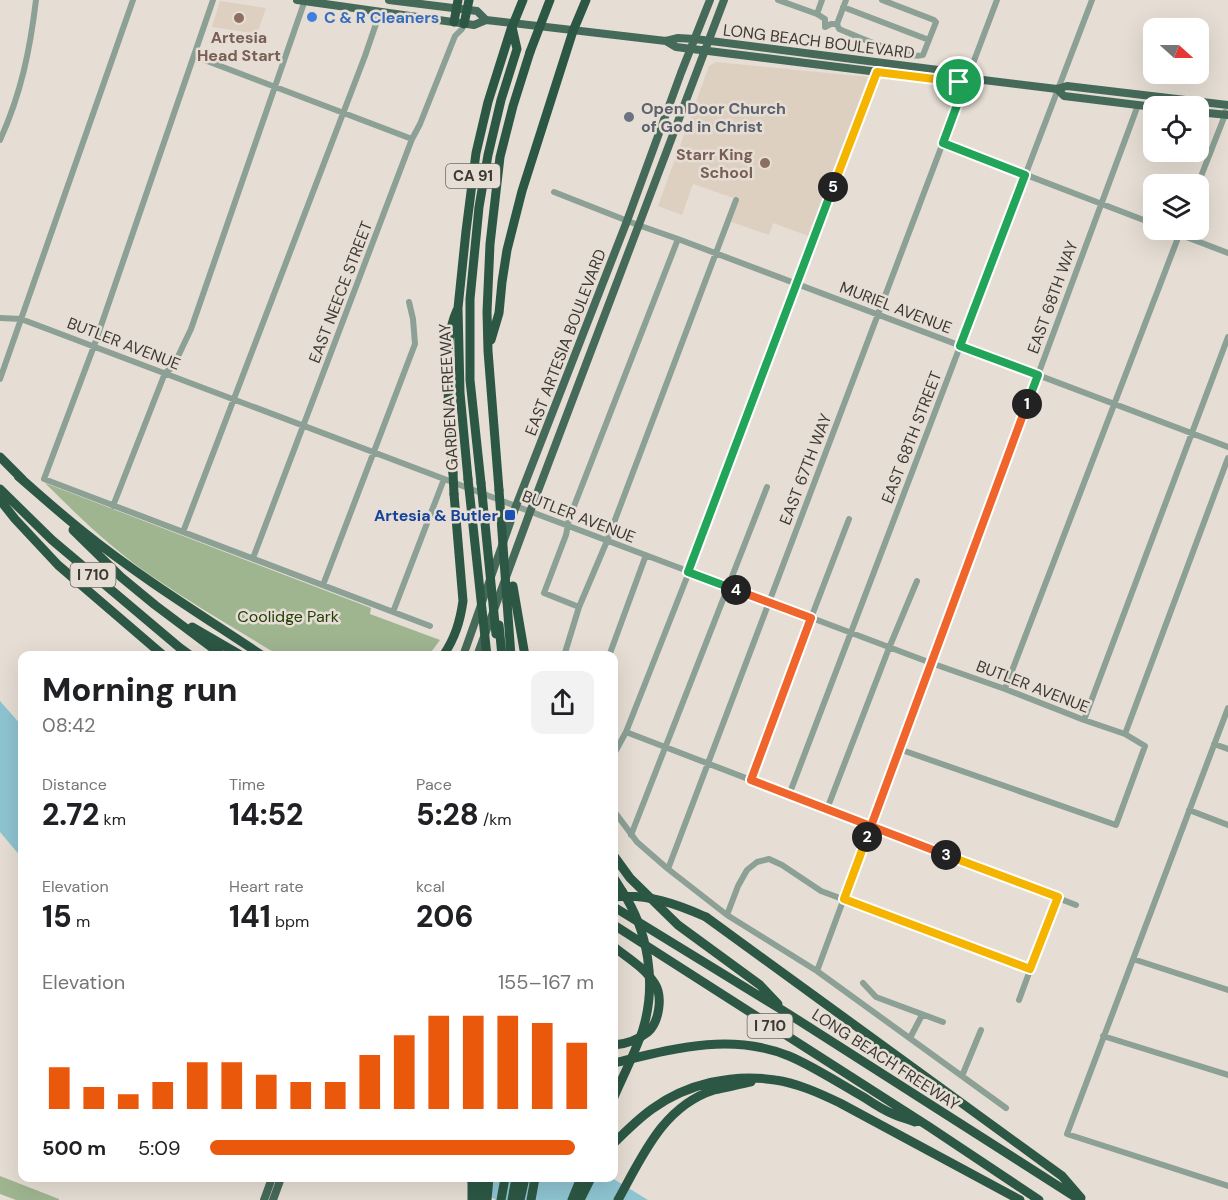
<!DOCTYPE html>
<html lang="en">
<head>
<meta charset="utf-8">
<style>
  :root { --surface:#fff; --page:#f2f2f2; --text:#202124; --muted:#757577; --accent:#ea580c }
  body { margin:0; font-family:"DM Sans",sans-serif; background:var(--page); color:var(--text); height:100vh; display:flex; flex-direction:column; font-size:22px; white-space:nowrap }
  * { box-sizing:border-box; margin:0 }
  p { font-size:20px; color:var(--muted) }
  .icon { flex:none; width:33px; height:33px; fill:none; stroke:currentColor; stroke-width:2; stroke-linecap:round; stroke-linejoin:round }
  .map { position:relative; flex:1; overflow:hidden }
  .panel { position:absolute; left:18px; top:651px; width:600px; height:531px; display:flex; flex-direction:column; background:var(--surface); border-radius:12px; box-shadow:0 6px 24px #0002 }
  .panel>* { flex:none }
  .needle { width:39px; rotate:111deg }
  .fabs { position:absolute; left:1143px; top:18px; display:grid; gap:12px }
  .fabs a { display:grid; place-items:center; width:66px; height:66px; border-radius:12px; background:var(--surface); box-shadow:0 6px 24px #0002; font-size:30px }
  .pin { position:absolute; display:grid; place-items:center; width:51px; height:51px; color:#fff; margin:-26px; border:3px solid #fff; border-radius:50%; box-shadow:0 2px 6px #0007 }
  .km { position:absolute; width:30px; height:30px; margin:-15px; border-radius:50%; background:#222; color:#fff; font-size:16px; line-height:30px; text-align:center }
  .round { display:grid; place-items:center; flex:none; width:63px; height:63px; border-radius:12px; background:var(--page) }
  .summary { display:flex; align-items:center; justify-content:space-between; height:102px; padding:0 24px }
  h1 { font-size:33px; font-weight:800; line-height:45px }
  .metrics { display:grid; grid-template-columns:repeat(3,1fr); gap:9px; height:102px; padding:6px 24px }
  .metrics div { display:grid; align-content:center }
  .metrics b { font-size:30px; font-weight:800 }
  .metrics small { font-size:16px; font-weight:400 }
  .metrics p { font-size:16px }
  .chart { height:168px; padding:12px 24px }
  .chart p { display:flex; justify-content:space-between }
  .chart svg { width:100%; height:108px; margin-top:6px; stroke:var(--accent); stroke-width:6 }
  ul { padding:0 24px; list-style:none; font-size:20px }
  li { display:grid; grid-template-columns:96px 72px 1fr; align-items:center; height:45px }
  li i { height:15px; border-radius:8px; background:var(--accent) }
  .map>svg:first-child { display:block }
</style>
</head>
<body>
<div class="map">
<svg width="1228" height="1200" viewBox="0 0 1228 1200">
  <rect width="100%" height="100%" fill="#e6ded4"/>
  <!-- built -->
  <path fill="#ddd0c0" d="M220,1L266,8L257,34L212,27Z
    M716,62L868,77L811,237L773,223L769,235L731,222L739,200L693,184L682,215L658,206L709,66Z"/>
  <!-- green -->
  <path fill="#9fb590" d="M45,483L371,608L370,614L440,640L429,655L284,656L270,650C231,626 191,603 153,577C113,550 79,517 45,483Z
    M0,1176L59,1199V1200H16L0,1194Z"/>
  <!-- water -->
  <path fill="#8ec4d1" d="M0,701L22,726V858L0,832Z
    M459,1178H612L648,1200H496Z"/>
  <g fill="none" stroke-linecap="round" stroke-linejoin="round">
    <!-- minor -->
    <path stroke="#8ca096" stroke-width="6" d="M213,0L94,346L44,479L430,626
      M778,0L817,14L825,19V27L831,24H837L839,29C856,36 908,60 923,55L936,22L934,20L882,0
      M843,7L929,40
      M817,14L822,0
      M837,24L846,0
      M194,56L412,139
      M0,140C21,94 30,50 36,0
      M943,143L1154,224
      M1198,184L1225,115V112
      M554,192L638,225L678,239L1228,447
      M1168,230L1228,253
      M0,318L21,319L931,663L1005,689L1084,720L1125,734L1145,746L1116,825L899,749
      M0,379L133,0
      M113,506L165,373L173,367L191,329L305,0
      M183,532L365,56L380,12
      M253,558L412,139L420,124L455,36L462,29L464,24
      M323,585L415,344L413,319L409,302
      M579,607L544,593L566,535L569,519L678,239
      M393,612L444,479
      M564,656L579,607L607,541L736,200
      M609,656L646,555
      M1005,689L1181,230
      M1228,708L1067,1134L1228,1186
      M1084,720L1228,337
      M626,732L1076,905
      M1125,734L1228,458
      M1214,744L1228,749
      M614,754L626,732L689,572L877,72
      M751,780L811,618L849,519
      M789,795L1092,0
      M827,809L889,648L917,581
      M1189,810L1228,825
      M614,811L637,842L668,869L727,915L817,971L1006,1108
      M631,835L767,487
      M668,869L997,0
      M727,915L738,886L747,870L757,862L769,859L782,865L821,891L1030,969
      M1133,959L1228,990
      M817,971L1138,105
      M863,983L876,997L943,1022
      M1019,1000L1057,897
      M1103,1036L1228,1075
      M910,1038L922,1015
      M962,1076L981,1030"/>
    <!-- major -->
    <path stroke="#466a59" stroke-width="8" d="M297,0L474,25L486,20L666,41L678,38L695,39L962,73L967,78
      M389,0L477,11L486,20
      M666,41L676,47L927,78L959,82L967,78L1057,89L1067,86L1228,105
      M1057,89L1064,96L1154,107
      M1198,112L1228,115
      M463,656L516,506L627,221L681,73L710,0
      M477,656L530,512L724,0
      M264,1200L272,1178
      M273,1200L281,1178"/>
    <!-- highway -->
    <path stroke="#2c5744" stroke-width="9" d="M454,22L458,0
      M464,24L469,0
      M491,340L499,313L502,282L507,250L522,191L573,31L586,0
      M0,457L23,480
      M453,473C450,442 448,411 448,379C448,355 447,332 457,310
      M18,476C40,495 62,515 85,533C141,578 203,616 263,656
      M468,479L460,393L458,308L466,231L476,153L488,102L511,29
      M481,483L470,380V299L479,207L488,155L501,100L517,49L512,27
      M0,489L52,540L180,648L191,656
      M499,490L488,351L487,312L490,244L500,157L513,106L530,52
      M0,500L15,519L58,565L164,656
      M73,530L121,577L155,605L223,656
      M513,586L525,656
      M507,602L511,656
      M499,625L502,656
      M192,627L242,656
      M443,656C455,638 460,622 463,601L454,494
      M614,856L630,878L678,925L760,985L778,1004
      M614,878L622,891
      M614,907L787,1013L1080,1200
      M706,917L1062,1176L1081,1198
      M614,925L928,1126L1039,1200
      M614,947C628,958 645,968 655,984C663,997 659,1022 648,1032C638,1040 625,1044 614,1045
      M614,1063C672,1049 730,1032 789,1056C813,1066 842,1085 865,1098C874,1104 883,1110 893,1114C900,1117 907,1119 915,1122
      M614,1143C626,1131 638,1119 652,1109C686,1084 733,1073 775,1080C797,1083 819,1093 840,1103L1020,1200
      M472,1200V1178
      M478,1200L482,1178
      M487,1200L489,1178
      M501,1200L505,1178
      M512,1200L516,1178
      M520,1200L525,1178
      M531,1200L535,1178
      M572,1200L581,1178
      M618,1200C642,1157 663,1106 714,1090C726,1087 739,1085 751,1082"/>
    <!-- highway-bridge -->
    <path stroke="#2c5744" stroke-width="9" d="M512,27L523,0
      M530,52L550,0
      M453,473L454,494
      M468,479L487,656
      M481,483L496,634
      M499,490L507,602
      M614,897C646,893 677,904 706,917
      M614,1097C623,1076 636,1051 643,1029C657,983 648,930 622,891
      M580,1200L591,1178"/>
  </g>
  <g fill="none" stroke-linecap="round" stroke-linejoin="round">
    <defs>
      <path id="split-1" d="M959,82L967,78L943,143L1025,175L960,346L1038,375L1027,404"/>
      <path id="split-2" d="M867,837L1027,404"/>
      <path id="split-3" d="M867,837L844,899L1030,969L1058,897L946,855"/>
      <path id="split-4" d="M736,590L811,618L751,780L946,855"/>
      <path id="split-5" d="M736,590L688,572L833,187"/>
      <path id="split-6" d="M833,187L877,72L959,82"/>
    </defs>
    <!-- split-1 casing -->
    <use href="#split-1" stroke="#fff" stroke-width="12"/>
    <!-- split-2 casing -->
    <use href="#split-2" stroke="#fff" stroke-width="12"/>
    <!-- split-3 casing -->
    <use href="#split-3" stroke="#fff" stroke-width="12"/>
    <!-- split-4 casing -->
    <use href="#split-4" stroke="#fff" stroke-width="12"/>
    <!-- split-5 casing -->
    <use href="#split-5" stroke="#fff" stroke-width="12"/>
    <!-- split-6 casing -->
    <use href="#split-6" stroke="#fff" stroke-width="12"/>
    <!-- split-1 -->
    <use href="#split-1" stroke="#22a559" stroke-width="8"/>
    <!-- split-2 -->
    <use href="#split-2" stroke="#f0652b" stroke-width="8"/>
    <!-- split-3 -->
    <use href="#split-3" stroke="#f5b400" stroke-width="8"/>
    <!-- split-4 -->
    <use href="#split-4" stroke="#f0652b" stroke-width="8"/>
    <!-- split-5 -->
    <use href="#split-5" stroke="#22a559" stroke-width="8"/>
    <!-- split-6 -->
    <use href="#split-6" stroke="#f5b400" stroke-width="8"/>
  </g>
  <!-- markers -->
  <circle fill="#3f7fe0" stroke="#e6ded4" stroke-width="2" cx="312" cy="17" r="6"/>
  <g fill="#8d6e63" stroke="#e6ded4" stroke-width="2">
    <circle cx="239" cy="18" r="6"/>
    <circle cx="765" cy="163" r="6"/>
  </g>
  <circle fill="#6b7280" stroke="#e6ded4" stroke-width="2" cx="629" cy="117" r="6"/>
  <rect fill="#1a4fb4" stroke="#e6ded4" stroke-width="2" x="504" y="509" width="12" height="12" rx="3"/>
  <g text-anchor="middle" stroke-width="5" stroke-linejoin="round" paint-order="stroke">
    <!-- shield labels -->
    <g fill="#e6ded4" stroke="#6f6a65" stroke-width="1.5">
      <rect x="446" y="164" width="54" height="24" rx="4.5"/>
      <rect x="70.5" y="563" width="45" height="24" rx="4.5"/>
      <rect x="747.5" y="1014" width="45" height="24" rx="4.5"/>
    </g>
    <g font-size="15" font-weight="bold" fill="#3c3935">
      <text x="473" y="181">CA 91</text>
      <text x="93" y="580">I 710</text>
      <text x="770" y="1031">I 710</text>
    </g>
    <!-- shop labels -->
    <g font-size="16" font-weight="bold" fill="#366cbe" stroke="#e6ded4" text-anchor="start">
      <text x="324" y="23">C &amp; R Cleaners</text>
    </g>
    <!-- education labels -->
    <g font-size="16" font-weight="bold" fill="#785e54" stroke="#e6ded4">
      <text x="239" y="43">Artesia<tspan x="239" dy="18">Head Start</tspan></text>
      <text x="753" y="160" text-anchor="end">Starr King<tspan x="753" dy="18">School</tspan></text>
    </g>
    <!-- street labels -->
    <g font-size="16" fill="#3c3935" stroke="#e6ded4">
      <text transform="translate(819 41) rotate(7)" y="6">LONG BEACH BOULEVARD</text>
      <text transform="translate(340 292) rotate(-69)" y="6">EAST NEECE STREET</text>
      <text transform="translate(1052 297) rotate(-70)" y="6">EAST 68TH WAY</text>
      <text transform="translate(896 307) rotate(21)" y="6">MURIEL AVENUE</text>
      <text transform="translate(565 342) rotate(-69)" y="6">EAST ARTESIA BOULEVARD</text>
      <text transform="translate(124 343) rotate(21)" y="6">BUTLER AVENUE</text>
      <text transform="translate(448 397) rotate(-93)" y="6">GARDENA FREEWAY</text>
      <text transform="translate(911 437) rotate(-69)" y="6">EAST 68TH STREET</text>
      <text transform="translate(805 469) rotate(-69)" y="6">EAST 67TH WAY</text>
      <text transform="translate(579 516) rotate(21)" y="6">BUTLER AVENUE</text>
      <text transform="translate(1033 686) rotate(21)" y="6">BUTLER AVENUE</text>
      <text transform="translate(886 1059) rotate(33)" y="6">LONG BEACH FREEWAY</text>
    </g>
    <!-- worship labels -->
    <g font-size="16" font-weight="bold" fill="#5b616d" stroke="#e6ded4" text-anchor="start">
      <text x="641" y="114">Open Door Church<tspan x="641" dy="18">of God in Christ</tspan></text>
    </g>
    <!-- transit labels -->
    <g font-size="16" font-weight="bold" fill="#164399" stroke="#e6ded4" text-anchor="end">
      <text x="498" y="521">Artesia &amp; Butler</text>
    </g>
    <!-- park labels -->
    <g font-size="16" fill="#233f05" stroke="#e6ded4">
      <text x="288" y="622">Coolidge Park</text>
    </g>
  </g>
</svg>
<div class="fabs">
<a><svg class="needle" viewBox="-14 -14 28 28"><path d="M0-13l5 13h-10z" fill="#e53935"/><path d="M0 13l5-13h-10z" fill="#757577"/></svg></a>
<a><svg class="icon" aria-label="locate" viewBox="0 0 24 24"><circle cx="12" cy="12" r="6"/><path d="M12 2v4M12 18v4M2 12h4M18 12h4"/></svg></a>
<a><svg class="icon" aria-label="layers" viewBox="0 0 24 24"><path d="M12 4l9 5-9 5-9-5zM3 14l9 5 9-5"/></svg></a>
</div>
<div class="pin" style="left:959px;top:82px;background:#1e9e55"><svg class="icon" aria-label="arrive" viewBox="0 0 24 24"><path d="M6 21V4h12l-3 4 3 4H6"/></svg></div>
<b class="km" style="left:1027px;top:404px">1</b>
<b class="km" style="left:867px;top:837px">2</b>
<b class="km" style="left:946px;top:855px">3</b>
<b class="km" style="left:736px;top:590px">4</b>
<b class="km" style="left:833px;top:187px">5</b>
<section class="panel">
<div class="summary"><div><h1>Morning run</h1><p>08:42</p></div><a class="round"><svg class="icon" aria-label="share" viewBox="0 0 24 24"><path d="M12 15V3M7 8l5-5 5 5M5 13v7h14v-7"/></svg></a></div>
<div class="metrics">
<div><p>Distance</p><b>2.72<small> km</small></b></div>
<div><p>Time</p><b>14:52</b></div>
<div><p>Pace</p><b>5:28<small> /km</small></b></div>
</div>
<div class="metrics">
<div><p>Elevation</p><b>15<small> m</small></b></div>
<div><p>Heart rate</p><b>141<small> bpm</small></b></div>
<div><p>kcal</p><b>206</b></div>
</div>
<div class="chart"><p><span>Elevation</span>155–167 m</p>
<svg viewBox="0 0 160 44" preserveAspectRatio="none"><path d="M5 44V27M15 44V35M25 44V38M35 44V33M45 44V25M55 44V25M65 44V30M75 44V33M85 44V33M95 44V22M105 44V14M115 44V6M125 44V6M135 44V6M145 44V9M155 44V17"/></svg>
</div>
<ul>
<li><b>500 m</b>5:09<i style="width:95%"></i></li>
</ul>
</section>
</div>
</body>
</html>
